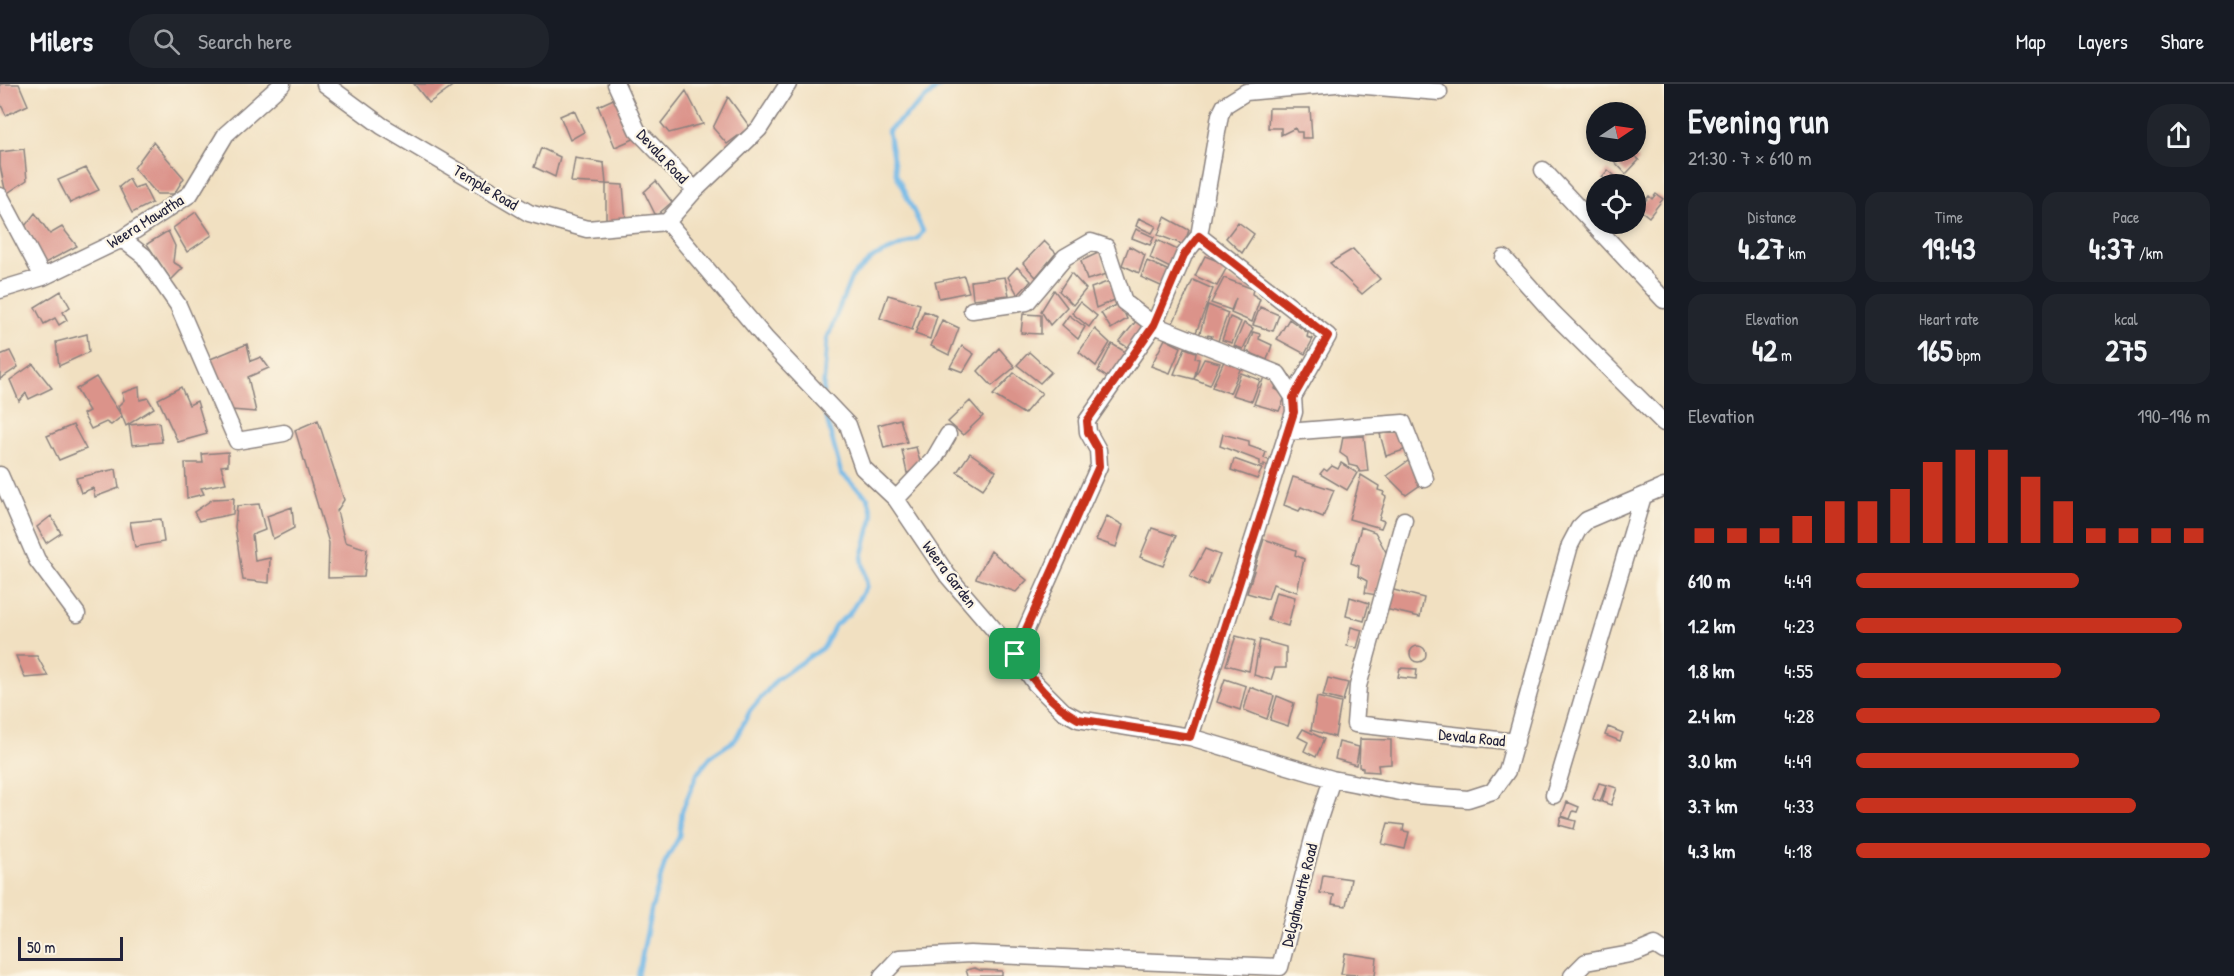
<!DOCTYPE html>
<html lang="en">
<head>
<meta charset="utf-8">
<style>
  :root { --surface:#171b24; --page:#20242c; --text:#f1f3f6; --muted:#9ea1a6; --line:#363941; --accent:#c8321e }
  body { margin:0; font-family:"Patrick Hand",sans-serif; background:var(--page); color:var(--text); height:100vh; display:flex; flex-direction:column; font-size:22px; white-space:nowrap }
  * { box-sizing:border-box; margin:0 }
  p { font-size:20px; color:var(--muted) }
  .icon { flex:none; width:33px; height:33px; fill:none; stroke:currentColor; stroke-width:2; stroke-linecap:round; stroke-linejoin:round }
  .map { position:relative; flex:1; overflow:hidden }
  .sheet { display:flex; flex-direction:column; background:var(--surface); width:570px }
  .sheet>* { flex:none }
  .needle { width:39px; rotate:77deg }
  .fabs { position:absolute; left:1586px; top:18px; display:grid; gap:12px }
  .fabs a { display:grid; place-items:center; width:60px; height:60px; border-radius:50%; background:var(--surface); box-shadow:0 3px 9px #0003; font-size:30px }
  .scale { position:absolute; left:18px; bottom:15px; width:105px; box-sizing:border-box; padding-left:6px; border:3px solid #22223b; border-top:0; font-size:16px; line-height:21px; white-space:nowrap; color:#22223b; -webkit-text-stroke:4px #fcf5e5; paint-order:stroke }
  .pin { position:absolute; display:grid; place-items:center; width:51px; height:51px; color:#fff; margin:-26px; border-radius:12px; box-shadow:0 3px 9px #0006 }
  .round { display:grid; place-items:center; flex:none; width:63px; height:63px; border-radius:24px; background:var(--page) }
  .summary { display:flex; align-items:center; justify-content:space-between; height:102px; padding:0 24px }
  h1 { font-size:33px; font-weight:700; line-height:45px }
  .figures { display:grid; grid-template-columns:repeat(3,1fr); gap:9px; height:102px; padding:6px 24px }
  .figures div { display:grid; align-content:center; border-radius:15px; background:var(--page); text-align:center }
  .figures b { font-size:30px; font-weight:700 }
  .figures small { font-size:16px; font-weight:400 }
  .figures p { font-size:16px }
  .chart { height:168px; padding:12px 24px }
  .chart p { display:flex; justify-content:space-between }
  .chart svg { width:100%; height:108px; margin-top:6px; stroke:var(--accent); stroke-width:6 }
  ul { padding:0 24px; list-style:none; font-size:20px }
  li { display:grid; grid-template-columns:96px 72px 1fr; align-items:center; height:45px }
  li i { height:15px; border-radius:8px; background:var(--accent) }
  header { display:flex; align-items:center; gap:36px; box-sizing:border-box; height:84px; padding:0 30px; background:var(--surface); border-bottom:2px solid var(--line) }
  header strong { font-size:28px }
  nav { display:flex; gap:33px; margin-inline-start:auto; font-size:21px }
  .search { width:420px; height:54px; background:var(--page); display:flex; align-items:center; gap:15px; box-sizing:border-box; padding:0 21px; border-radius:24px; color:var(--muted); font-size:22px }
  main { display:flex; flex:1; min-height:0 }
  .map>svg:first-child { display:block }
</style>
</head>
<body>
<header>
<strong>Milers</strong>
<div class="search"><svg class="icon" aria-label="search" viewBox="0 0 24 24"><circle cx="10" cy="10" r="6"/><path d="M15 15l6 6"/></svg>Search here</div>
<nav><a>Map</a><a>Layers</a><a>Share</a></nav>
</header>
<main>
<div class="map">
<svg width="1664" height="892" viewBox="0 0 1664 892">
  <rect width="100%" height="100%" fill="#fcf5e5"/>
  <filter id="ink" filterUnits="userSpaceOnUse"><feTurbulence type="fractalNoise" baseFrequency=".0167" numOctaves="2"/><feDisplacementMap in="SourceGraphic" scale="12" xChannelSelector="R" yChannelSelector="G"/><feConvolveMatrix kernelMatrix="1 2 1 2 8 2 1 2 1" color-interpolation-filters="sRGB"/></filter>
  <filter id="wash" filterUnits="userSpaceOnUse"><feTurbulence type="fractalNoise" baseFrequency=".008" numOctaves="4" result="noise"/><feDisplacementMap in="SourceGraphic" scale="24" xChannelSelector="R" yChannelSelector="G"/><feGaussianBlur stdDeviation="1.35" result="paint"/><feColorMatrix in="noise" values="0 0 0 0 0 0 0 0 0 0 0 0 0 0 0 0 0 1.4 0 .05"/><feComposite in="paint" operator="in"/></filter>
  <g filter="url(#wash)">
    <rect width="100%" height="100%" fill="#f1e0c1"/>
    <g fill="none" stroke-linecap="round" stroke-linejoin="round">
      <!-- stream -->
      <path stroke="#70b7e7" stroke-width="4.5" d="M823,309L827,255L851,194L874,173L918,154L923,147L896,90L888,47L942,0
        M638,892L651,827L665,778L679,753L682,727L697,690L711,672L735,656L750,627L777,595L824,563L835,541L849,530L867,502L862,473L873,432L868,414L841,389L825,328"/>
    </g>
    <g id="blocks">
      <!-- building -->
      <path fill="#db938a" d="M0,0H19L28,21L6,31L0,19Z
        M414,0H455L429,19Z
        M686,7L703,40L669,49L661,39Z
        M618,13L636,54L615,63L598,22Z
        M728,13L750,43L727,60L713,44Z
        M1269,24H1310L1312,54H1302V48H1297L1295,44L1281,51V44H1268Z
        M574,26L584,48L570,56L560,32Z
        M153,58L184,94L174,110H157L134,84Z
        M541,64L560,73L555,93L534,83Z
        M24,65L27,96L6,110L0,82V68Z
        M1624,68H1630L1639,76L1626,90L1614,77Z
        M575,74L604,79L606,100L571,98Z
        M86,84L99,106L70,119L58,96Z
        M1608,86L1621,97L1618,100H1611L1602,93Z
        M129,95L134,104L143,101L152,119L132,129L119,103Z
        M656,97L672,118L656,132L644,108Z
        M606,100L623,101L626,137L606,138Z
        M1656,110L1663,115L1649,133L1639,125L1649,112L1652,115Z
        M196,128L212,151L187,168L173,144Z
        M35,129L50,150L62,143L77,162L43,180L25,142Z
        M1165,133L1189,146L1184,161L1158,151Z
        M1139,134L1156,142L1152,149L1136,142Z
        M1238,138L1254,150L1242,169L1226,154Z
        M1136,145L1154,153L1150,161L1132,154Z
        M168,147L175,162L173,178L183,184L171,196L147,160Z
        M1157,156L1182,168L1174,186L1150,174Z
        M1044,157L1056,169L1036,193L1023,179Z
        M1129,162L1145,171L1139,189L1122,181Z
        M1353,165L1380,195L1362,210L1330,179Z
        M1100,168L1107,190L1087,196L1081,177Z
        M1205,172L1228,181L1217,202L1195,192Z
        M1147,177L1169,187L1163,203L1141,193Z
        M1017,183L1031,197L1018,211L1008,193Z
        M1071,189L1086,205L1073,221L1059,207Z
        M964,192L969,208L939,214L935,198Z
        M1005,193L1009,211L973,215L971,197Z
        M1224,194L1253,205L1252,210L1260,215L1252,238L1231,229L1236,214L1231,226L1211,219Z
        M1193,196L1213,205L1195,251L1172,241Z
        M1110,197L1117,215L1096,224L1091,204Z
        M1054,206L1067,223L1050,241L1041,227Z
        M61,207L70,223L63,228L67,236L59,241L55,234L44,240L35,223Z
        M888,211L920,220L912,246L880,234Z
        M1080,218L1097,232L1089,243L1072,229Z
        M1120,219L1127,235L1111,245L1101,229Z
        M1208,221L1228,229L1218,257L1210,255L1212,252L1208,251L1206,254L1199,252Z
        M1260,223L1279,231L1273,247L1253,241Z
        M924,227L937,232L930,255L915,250Z
        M1023,230L1041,231V250L1021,249Z
        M1069,231L1085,243L1078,255L1062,241Z
        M1230,233L1241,238L1232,259L1222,256Z
        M1289,235L1308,249L1307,253L1313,255L1305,270L1277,255Z
        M942,236L959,244L949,271L931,262Z
        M1137,236L1147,247L1133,267L1119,258Z
        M1244,239L1253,244L1243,265L1234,262Z
        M1095,245L1110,259L1096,282L1079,268Z
        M1253,248L1260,250L1259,255L1272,261L1267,276L1246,267Z
        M87,250L89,268L59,282L56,258Z
        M1165,255L1181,263L1170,289L1151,282Z
        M247,260L251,277L261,273L269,284L248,293L256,328L231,326L208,276Z
        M1112,260L1129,270L1111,296L1098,287Z
        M962,262L974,270L963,288L950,283Z
        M999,264L1015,283L992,302L978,287Z
        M1185,264L1196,268L1195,274L1199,275L1194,295L1174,290Z
        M10,267L18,283L0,295V271Z
        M1029,268L1051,288L1040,299L1017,281Z
        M1204,275L1220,279L1210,301L1194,295Z
        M1225,275L1242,281L1230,309L1212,303Z
        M33,280L52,304L29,315L26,309L19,317L10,296Z
        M1014,289L1042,309L1024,330L993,311Z
        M1241,289L1260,296L1252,317L1232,311Z
        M1265,290L1278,295L1275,305L1286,311L1279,327L1254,320Z
        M96,293L122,332L111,341L106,338L91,345L83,330L89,327L76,305Z
        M139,303L140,316L148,314L154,324L126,342L118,322L124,316L122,309Z
        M181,303L189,321L197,317L207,350L178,358L158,315Z
        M970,317L983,332L963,351L948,338Z
        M900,335L907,358L884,364L878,341Z
        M318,336L344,416L337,427L345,458L367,465L364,493L328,494L329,459L295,346Z
        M159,338L162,358L132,361L129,341Z
        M73,341L86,365L59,376L47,352Z
        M1401,346L1404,366L1386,372L1380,350Z
        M1223,350L1249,357V362L1266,368L1264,374L1271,377L1269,383L1264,380V383L1260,382V377L1220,362Z
        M1364,352L1368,387L1360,388L1357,383L1349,381L1347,374L1340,369L1343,353Z
        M916,363L922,385L907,389L902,366Z
        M228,368V381L221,382L226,399L201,404L204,410L187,414L185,379H203L202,370Z
        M970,369L996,387L983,405L957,388Z
        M1234,375L1262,385L1257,395L1231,386Z
        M1408,377L1423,399L1406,411L1387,392Z
        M1341,379L1357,389L1347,406L1320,390L1324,385L1327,387L1332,382L1338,385Z
        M116,385L119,404L95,413L93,404L81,409L76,394Z
        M1361,391L1379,402L1378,406L1384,408L1383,411L1386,413L1379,435L1384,437L1381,444L1349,435Z
        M1293,393L1334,406L1323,433L1301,424L1299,427L1284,421Z
        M234,414L233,430L199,437L194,428L213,415Z
        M259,420L265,446L252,451L255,477L270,474L269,499L243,496L235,443L237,422Z
        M292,423L294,444L273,455L267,432Z
        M51,432L61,449L46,459L37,443Z
        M1107,432L1123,441L1116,463L1096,456Z
        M161,435L164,458L135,463L130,438Z
        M1361,443L1375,448L1387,470L1376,511L1365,509L1367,497L1358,492L1359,482L1351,479Z
        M1152,444L1176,452L1163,482L1140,473Z
        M1264,455L1296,466L1295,471L1304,475L1297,508L1273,500L1268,515L1247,509Z
        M1205,465L1220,471L1207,502L1190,493Z
        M991,467L1027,496L1016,508L976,494Z
        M1390,505L1424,514L1420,533L1385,525Z
        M1276,508L1295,513L1288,542L1268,536Z
        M1350,513L1369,519L1364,537L1346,532Z
        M1351,543L1362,546L1357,564L1347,562Z
        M1236,552L1255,557L1249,587L1226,581Z
        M1260,556L1286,563V584H1275L1271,596L1254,591Z
        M1410 570a8 8 0 1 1 16 0a8 8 0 1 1-16 0Z
        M16,572H37L48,592L25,594Z
        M1400,584L1417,585L1416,595L1398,593Z
        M1328,594L1348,599L1343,617L1323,612Z
        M1225,595L1246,602L1240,626L1217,618Z
        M1250,603L1274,612L1267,635L1244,626Z
        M1277,612L1294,619L1288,642L1270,636Z
        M1317,613L1341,619L1335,653L1311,646Z
        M1608,643L1623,649L1620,657L1605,651Z
        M1303,645L1324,655L1316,673L1304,667L1308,658L1298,653Z
        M1360,655L1391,656V680L1378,681L1379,688L1363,687V684L1359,683Z
        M1339,658L1359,663L1356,681L1335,675Z
        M1599,699L1606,701L1600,718L1593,715Z
        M1607,701L1617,704L1611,721L1602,718Z
        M1567,718L1579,723L1577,728L1573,727L1570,735L1562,732Z
        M1561,733L1576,737L1574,745L1559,741Z
        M1388,739L1404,741L1403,747L1409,748L1405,765L1382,760Z
        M1323,791L1351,795L1346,822L1332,820L1334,811L1320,809Z
        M1345,869L1377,874L1375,892L1341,890Z
        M974,884L980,886L1002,887V892H968L966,886Z"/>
    </g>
  </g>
  <g filter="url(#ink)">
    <use href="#blocks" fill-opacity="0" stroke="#8a817e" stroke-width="1.5"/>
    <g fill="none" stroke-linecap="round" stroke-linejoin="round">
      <defs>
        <path id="street" d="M325,0L382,42L529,129L587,145L667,138
          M616,0L637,46L695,106L667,138
          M1342,0L1439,8
          M1543,86L1664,216
          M695,106L759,45L788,0
          M0,112L43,193
          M667,138L765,254L848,341L863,384L896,415L948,492L1015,570L1035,599L1063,627L1078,635L1190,653L1332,695L1416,711L1468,715L1493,707L1507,687L1570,461L1579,444L1587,436L1664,403
          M1199,152L1328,252L1293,313
          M122,155L144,172L178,221L237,357L284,349
          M1504,174L1553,229L1664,339
          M0,206L43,193L122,155L190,110L226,50L282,0
          M972,226L1027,218L1065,173L1091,158L1106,163L1124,218L1154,241L1278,290L1293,313L1294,328L1190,653
          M1287,348L1403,339L1425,395
          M0,391L37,476L77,530
          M896,415L934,375L948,351
          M1404,436L1358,602L1355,640L1516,658
          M1015,570L1099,382L1098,366L1088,348L1087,337L1154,241L1184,171L1199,152L1220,31L1225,21L1246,8L1336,0
          M1554,711L1643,412
          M882,892L899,874L970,870L1280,883L1315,747L1332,695
          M1572,892L1586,878L1636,869L1655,861L1664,867"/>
      </defs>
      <!-- street casing -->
      <use href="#street" stroke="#8a817e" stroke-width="19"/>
      <!-- street -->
      <use href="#street" stroke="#fff" stroke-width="16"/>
    </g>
  </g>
  <g fill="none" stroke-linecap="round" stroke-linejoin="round" filter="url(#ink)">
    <defs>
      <path id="route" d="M1199,152L1328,252L1293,314L1294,328L1190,653L1078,635C1050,620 1032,595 1015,570L1099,382L1098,366L1088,348L1087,337L1154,241L1184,171Z"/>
    </defs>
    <!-- route casing -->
    <use href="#route" stroke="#fff" stroke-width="12"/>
    <!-- route -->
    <use href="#route" stroke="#c8321e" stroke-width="8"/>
  </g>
  <g text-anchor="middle" stroke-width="4.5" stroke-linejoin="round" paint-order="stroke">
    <!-- street labels -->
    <g font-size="16" fill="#22223b" stroke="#fcf5e5">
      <text transform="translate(663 72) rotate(47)" y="6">Devala Road</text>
      <text transform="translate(486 103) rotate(31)" y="6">Temple Road</text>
      <text transform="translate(145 137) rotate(-32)" y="6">Weera Mawatha</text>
      <text transform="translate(950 490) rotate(53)" y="6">Weera Garden</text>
      <text transform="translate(1472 653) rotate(6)" y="6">Devala Road</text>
      <text transform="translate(1299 811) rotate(-76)" y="6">Delgahawatte Road</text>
    </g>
  </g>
</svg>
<div class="fabs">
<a><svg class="needle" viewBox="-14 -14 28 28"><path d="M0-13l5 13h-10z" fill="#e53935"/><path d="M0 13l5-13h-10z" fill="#9ea1a6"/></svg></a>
<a><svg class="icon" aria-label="locate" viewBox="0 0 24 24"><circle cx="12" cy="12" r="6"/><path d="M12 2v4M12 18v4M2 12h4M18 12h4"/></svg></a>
</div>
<div class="scale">50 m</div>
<div class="pin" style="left:1015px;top:570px;background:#1e9e55"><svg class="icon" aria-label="arrive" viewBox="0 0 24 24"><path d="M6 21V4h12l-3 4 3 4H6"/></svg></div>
</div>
<section class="sheet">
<div class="summary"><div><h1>Evening run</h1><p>21:30 · 7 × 610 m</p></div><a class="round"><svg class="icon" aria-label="share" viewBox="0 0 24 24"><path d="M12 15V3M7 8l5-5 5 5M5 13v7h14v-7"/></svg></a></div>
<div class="figures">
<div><p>Distance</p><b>4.27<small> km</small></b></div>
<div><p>Time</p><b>19:43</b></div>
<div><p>Pace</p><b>4:37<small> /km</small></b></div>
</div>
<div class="figures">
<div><p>Elevation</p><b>42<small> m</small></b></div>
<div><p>Heart rate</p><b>165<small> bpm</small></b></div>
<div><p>kcal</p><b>275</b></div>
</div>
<div class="chart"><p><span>Elevation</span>190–196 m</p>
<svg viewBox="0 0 160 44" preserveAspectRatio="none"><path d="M5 44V38M15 44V38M25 44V38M35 44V33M45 44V27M55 44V27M65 44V22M75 44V11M85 44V6M95 44V6M105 44V17M115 44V27M125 44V38M135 44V38M145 44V38M155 44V38"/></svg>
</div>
<ul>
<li><b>610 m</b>4:49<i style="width:63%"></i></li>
<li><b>1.2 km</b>4:23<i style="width:92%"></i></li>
<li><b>1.8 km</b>4:55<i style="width:58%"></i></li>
<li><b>2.4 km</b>4:28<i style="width:86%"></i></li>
<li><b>3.0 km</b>4:49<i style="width:63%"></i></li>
<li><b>3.7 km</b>4:33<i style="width:79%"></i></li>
<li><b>4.3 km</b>4:18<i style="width:100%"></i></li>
</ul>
</section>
</main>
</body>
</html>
